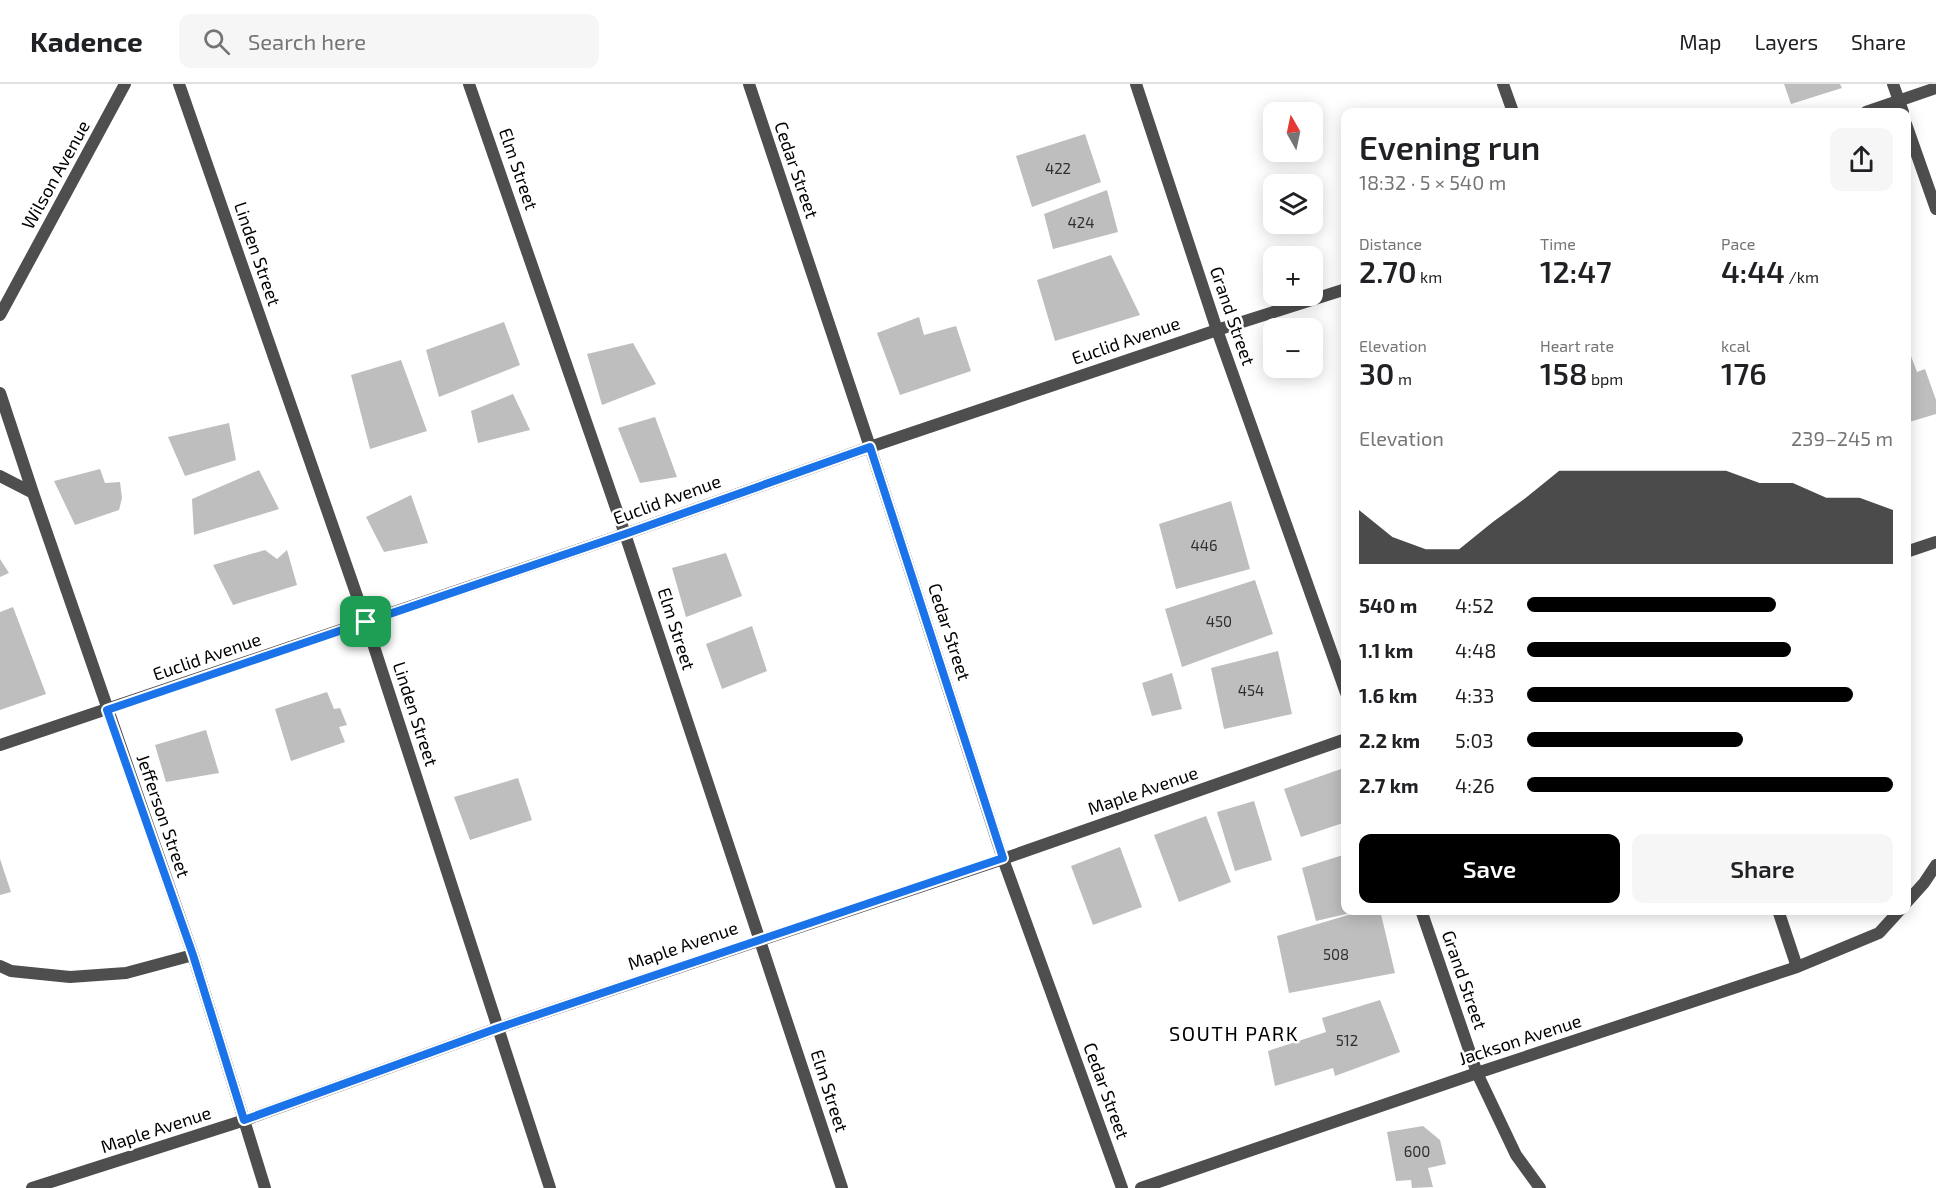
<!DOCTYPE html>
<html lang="en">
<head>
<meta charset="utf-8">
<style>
  :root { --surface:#fff; --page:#f6f6f6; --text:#202124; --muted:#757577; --line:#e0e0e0; --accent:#000 }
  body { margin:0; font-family:"Exo 2",sans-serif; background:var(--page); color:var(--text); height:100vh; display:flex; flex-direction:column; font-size:22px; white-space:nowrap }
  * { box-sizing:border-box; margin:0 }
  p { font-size:20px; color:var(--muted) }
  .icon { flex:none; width:33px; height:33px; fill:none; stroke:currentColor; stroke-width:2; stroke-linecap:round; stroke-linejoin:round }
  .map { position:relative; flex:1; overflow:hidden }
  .panel { position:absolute; left:1341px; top:24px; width:570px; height:807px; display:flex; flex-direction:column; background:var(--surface); border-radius:12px; box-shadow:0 3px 15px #0003 }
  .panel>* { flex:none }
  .needle { width:39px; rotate:351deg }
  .buttons { position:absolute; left:1263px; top:18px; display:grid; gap:12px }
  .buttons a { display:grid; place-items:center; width:60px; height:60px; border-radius:12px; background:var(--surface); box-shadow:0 3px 15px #0003; font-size:30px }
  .pin { position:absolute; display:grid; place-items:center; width:51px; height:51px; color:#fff; margin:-26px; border-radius:12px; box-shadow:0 3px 9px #0006 }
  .round { display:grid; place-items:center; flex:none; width:63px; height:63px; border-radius:12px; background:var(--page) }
  .head { display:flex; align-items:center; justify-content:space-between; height:102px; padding:0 18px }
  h1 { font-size:33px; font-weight:600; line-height:45px }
  .figures { display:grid; grid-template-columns:repeat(3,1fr); gap:9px; height:102px; padding:6px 18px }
  .figures div { display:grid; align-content:center }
  .figures b { font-size:30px; font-weight:600 }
  .figures small { font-size:16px; font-weight:400 }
  .figures p { font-size:16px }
  .chart { height:168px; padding:12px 18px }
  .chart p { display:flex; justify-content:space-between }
  .chart svg { width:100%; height:108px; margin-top:6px; fill:var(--accent); opacity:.7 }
  .primary-button { display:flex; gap:12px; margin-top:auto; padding:12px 18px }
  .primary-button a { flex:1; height:69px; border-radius:12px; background:var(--accent); color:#fff; font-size:24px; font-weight:600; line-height:69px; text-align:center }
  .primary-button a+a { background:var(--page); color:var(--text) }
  ul { padding:0 18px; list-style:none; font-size:20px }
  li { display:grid; grid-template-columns:96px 72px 1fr; align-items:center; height:45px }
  li i { height:15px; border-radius:8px; background:var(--accent) }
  header { display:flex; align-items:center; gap:36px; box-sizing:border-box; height:84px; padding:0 30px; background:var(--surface); border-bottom:2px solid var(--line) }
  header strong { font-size:28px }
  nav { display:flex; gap:33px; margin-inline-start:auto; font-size:21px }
  .search { width:420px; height:54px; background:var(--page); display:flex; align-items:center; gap:15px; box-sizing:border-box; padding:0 21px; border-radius:12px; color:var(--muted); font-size:22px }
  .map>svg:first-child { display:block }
</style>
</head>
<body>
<header>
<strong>Kadence</strong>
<div class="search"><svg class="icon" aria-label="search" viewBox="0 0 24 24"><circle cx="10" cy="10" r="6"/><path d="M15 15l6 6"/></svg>Search here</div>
<nav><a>Map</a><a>Layers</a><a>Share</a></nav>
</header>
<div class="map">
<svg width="1936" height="1104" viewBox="0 0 1936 1104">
  <rect width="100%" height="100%" fill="#fff"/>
  <!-- building -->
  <path fill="#bebebe" d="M1784,0H1840L1842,4L1791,20Z
    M1085,50L1101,98L1032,123L1016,72Z
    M1107,106L1118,148L1053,165L1044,130Z
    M1111,171L1140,231L1055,257L1037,196Z
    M919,233L924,251L956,242L971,287L900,311L877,249Z
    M504,238L520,281L439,313L426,266Z
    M633,259L656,300L602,321L587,270Z
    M1906,259L1917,288L1925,285L1936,316V330L1906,339Z
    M401,276L427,347L370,365L351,291Z
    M513,310L530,346L478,359L471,327Z
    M655,333L677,393L640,399L618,344Z
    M229,339L236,376L185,392L168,353Z
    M100,385L105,399L120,398L122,414L119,426L75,441L54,397Z
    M259,386L279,425L194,451L192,415Z
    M411,411L428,459L384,468L366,433Z
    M1231,417L1250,485L1176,505L1159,440Z
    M265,466L277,475L287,466L297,501L233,521L213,481Z
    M726,469L742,512L686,533L672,484Z
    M0,475L9,489L0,493Z
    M1255,496L1273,550L1182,583L1165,525Z
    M13,523L46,610L0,626V528Z
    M752,542L767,587L722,605L706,560Z
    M1278,567L1292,630L1224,645L1211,584Z
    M1172,589L1182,625L1152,632L1142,599Z
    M327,608L334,625L340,624L347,641L339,643L345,658L291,677L275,625Z
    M206,646L219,689L166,698L155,661Z
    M1341,685L1346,698V738L1301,753L1284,705Z
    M518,694L532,736L470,756L454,713Z
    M1254,717L1272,776L1235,787L1217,728Z
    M1206,732L1231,798L1179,818L1154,751Z
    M1120,763L1142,823L1093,841L1071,782Z
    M1346,770V826L1359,827L1316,837L1302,784Z
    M0,775L11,808L0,811Z
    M1365,826H1380L1395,889L1289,909L1277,852Z
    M1380,916L1400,968L1335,992L1333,984L1275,1002L1268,967L1326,948L1322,934Z
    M1423,1042L1440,1056L1446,1080L1428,1084L1433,1103L1412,1104L1411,1096L1396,1097L1387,1048Z"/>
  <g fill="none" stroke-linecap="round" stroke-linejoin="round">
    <!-- minor -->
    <path stroke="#4e4e4e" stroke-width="12" d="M179,0L366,538L550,1104
      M469,0L625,450L842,1104
      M749,0L870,363L1003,775L1122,1104
      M1136,0L1217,246L1346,609
      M1503,0L1513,28
      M1893,0L1903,28
      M1866,28L1936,4
      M1906,40L1936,125
      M0,231L125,0
      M0,309L33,409
      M0,392L33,409L193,871L265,1104
      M1906,468L1936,458
      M0,661L625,450L870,363L1217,246L1346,205
      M1906,819L1924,799L1936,781
      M1421,826L1477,989L1516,1071L1540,1104
      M1778,826L1797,883
      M0,882L11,887L70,893L126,889L193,871
      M32,1104L245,1036L498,944L1003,775L1346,655
      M1141,1104L1477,989L1797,883L1879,849L1900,826"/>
  </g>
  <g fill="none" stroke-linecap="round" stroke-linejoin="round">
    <defs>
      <path id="route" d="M870,363L1003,774L498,944L244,1036L193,871L107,626L625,450Z"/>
    </defs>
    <!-- route casing -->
    <use href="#route" stroke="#fff" stroke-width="12"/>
    <!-- route -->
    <use href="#route" stroke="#1a73e8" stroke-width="8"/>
  </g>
  <g text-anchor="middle" stroke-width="5" stroke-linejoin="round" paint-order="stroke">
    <!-- number labels -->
    <g font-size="15" fill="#303030">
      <text x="1058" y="90">422</text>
      <text x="1081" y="144">424</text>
      <text x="1204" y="467">446</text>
      <text x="1219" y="543">450</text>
      <text x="1251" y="612">454</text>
      <text x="1336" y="876">508</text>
      <text x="1347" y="962">512</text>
      <text x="1417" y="1073">600</text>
    </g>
    <!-- street labels -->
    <g font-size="18" fill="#000" stroke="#fff">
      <text transform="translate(518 85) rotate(71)" y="6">Elm Street</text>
      <text transform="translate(796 86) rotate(71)" y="6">Cedar Street</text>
      <text transform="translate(56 91) rotate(-61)" y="6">Wilson Avenue</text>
      <text transform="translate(257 170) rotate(71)" y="6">Linden Street</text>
      <text transform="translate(1232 232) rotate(71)" y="6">Grand Street</text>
      <text transform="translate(1126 257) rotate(-19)" y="6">Euclid Avenue</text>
      <text transform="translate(667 416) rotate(-20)" y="6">Euclid Avenue</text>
      <text transform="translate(676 545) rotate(72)" y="6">Elm Street</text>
      <text transform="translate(949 548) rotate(72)" y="6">Cedar Street</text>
      <text transform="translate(207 573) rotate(-19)" y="6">Euclid Avenue</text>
      <text transform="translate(415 630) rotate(72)" y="6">Linden Street</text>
      <text transform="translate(1143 707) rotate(-19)" y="6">Maple Avenue</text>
      <text transform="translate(163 732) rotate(71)" y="6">Jefferson Street</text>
      <text transform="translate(683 862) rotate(-19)" y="6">Maple Avenue</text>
      <text transform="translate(1464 896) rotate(71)" y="6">Grand Street</text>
      <text transform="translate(1520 956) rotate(-18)" y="6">Jackson Avenue</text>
      <text transform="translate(829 1007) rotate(72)" y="6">Elm Street</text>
      <text transform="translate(1106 1007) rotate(70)" y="6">Cedar Street</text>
      <text transform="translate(156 1046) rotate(-18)" y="6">Maple Avenue</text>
    </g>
    <!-- neighbourhood labels -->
    <g font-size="20" letter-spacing="1.5" fill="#000" stroke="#fff">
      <text x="1234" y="957">SOUTH PARK</text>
    </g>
  </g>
</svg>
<div class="buttons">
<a><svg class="needle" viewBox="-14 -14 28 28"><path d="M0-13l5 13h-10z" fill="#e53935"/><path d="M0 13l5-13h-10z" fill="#757577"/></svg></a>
<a><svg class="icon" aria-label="layers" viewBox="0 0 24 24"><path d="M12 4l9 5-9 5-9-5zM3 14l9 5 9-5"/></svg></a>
<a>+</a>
<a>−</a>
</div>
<div class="pin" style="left:366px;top:538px;background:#1e9e55"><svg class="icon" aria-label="arrive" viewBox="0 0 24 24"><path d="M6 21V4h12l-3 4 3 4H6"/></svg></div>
<section class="panel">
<div class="head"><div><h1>Evening run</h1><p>18:32 · 5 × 540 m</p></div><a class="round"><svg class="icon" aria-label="share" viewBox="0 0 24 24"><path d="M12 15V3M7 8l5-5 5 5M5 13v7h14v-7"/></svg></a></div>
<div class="figures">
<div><p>Distance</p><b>2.70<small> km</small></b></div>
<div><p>Time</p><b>12:47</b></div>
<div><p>Pace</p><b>4:44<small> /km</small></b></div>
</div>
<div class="figures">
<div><p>Elevation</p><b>30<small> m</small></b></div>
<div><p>Heart rate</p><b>158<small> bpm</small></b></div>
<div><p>kcal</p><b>176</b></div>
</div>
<div class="chart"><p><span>Elevation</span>239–245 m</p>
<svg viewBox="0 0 160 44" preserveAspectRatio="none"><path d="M0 44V22L10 33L20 38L30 38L40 27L50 17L60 6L70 6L80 6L90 6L100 6L110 6L120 11L130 11L140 17L150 17L160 22V44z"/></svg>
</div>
<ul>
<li><b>540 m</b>4:52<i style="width:68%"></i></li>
<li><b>1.1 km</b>4:48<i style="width:72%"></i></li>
<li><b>1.6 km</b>4:33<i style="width:89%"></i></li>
<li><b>2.2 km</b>5:03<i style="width:59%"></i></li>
<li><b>2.7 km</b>4:26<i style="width:100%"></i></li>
</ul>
<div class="primary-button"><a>Save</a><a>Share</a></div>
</section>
</div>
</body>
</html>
